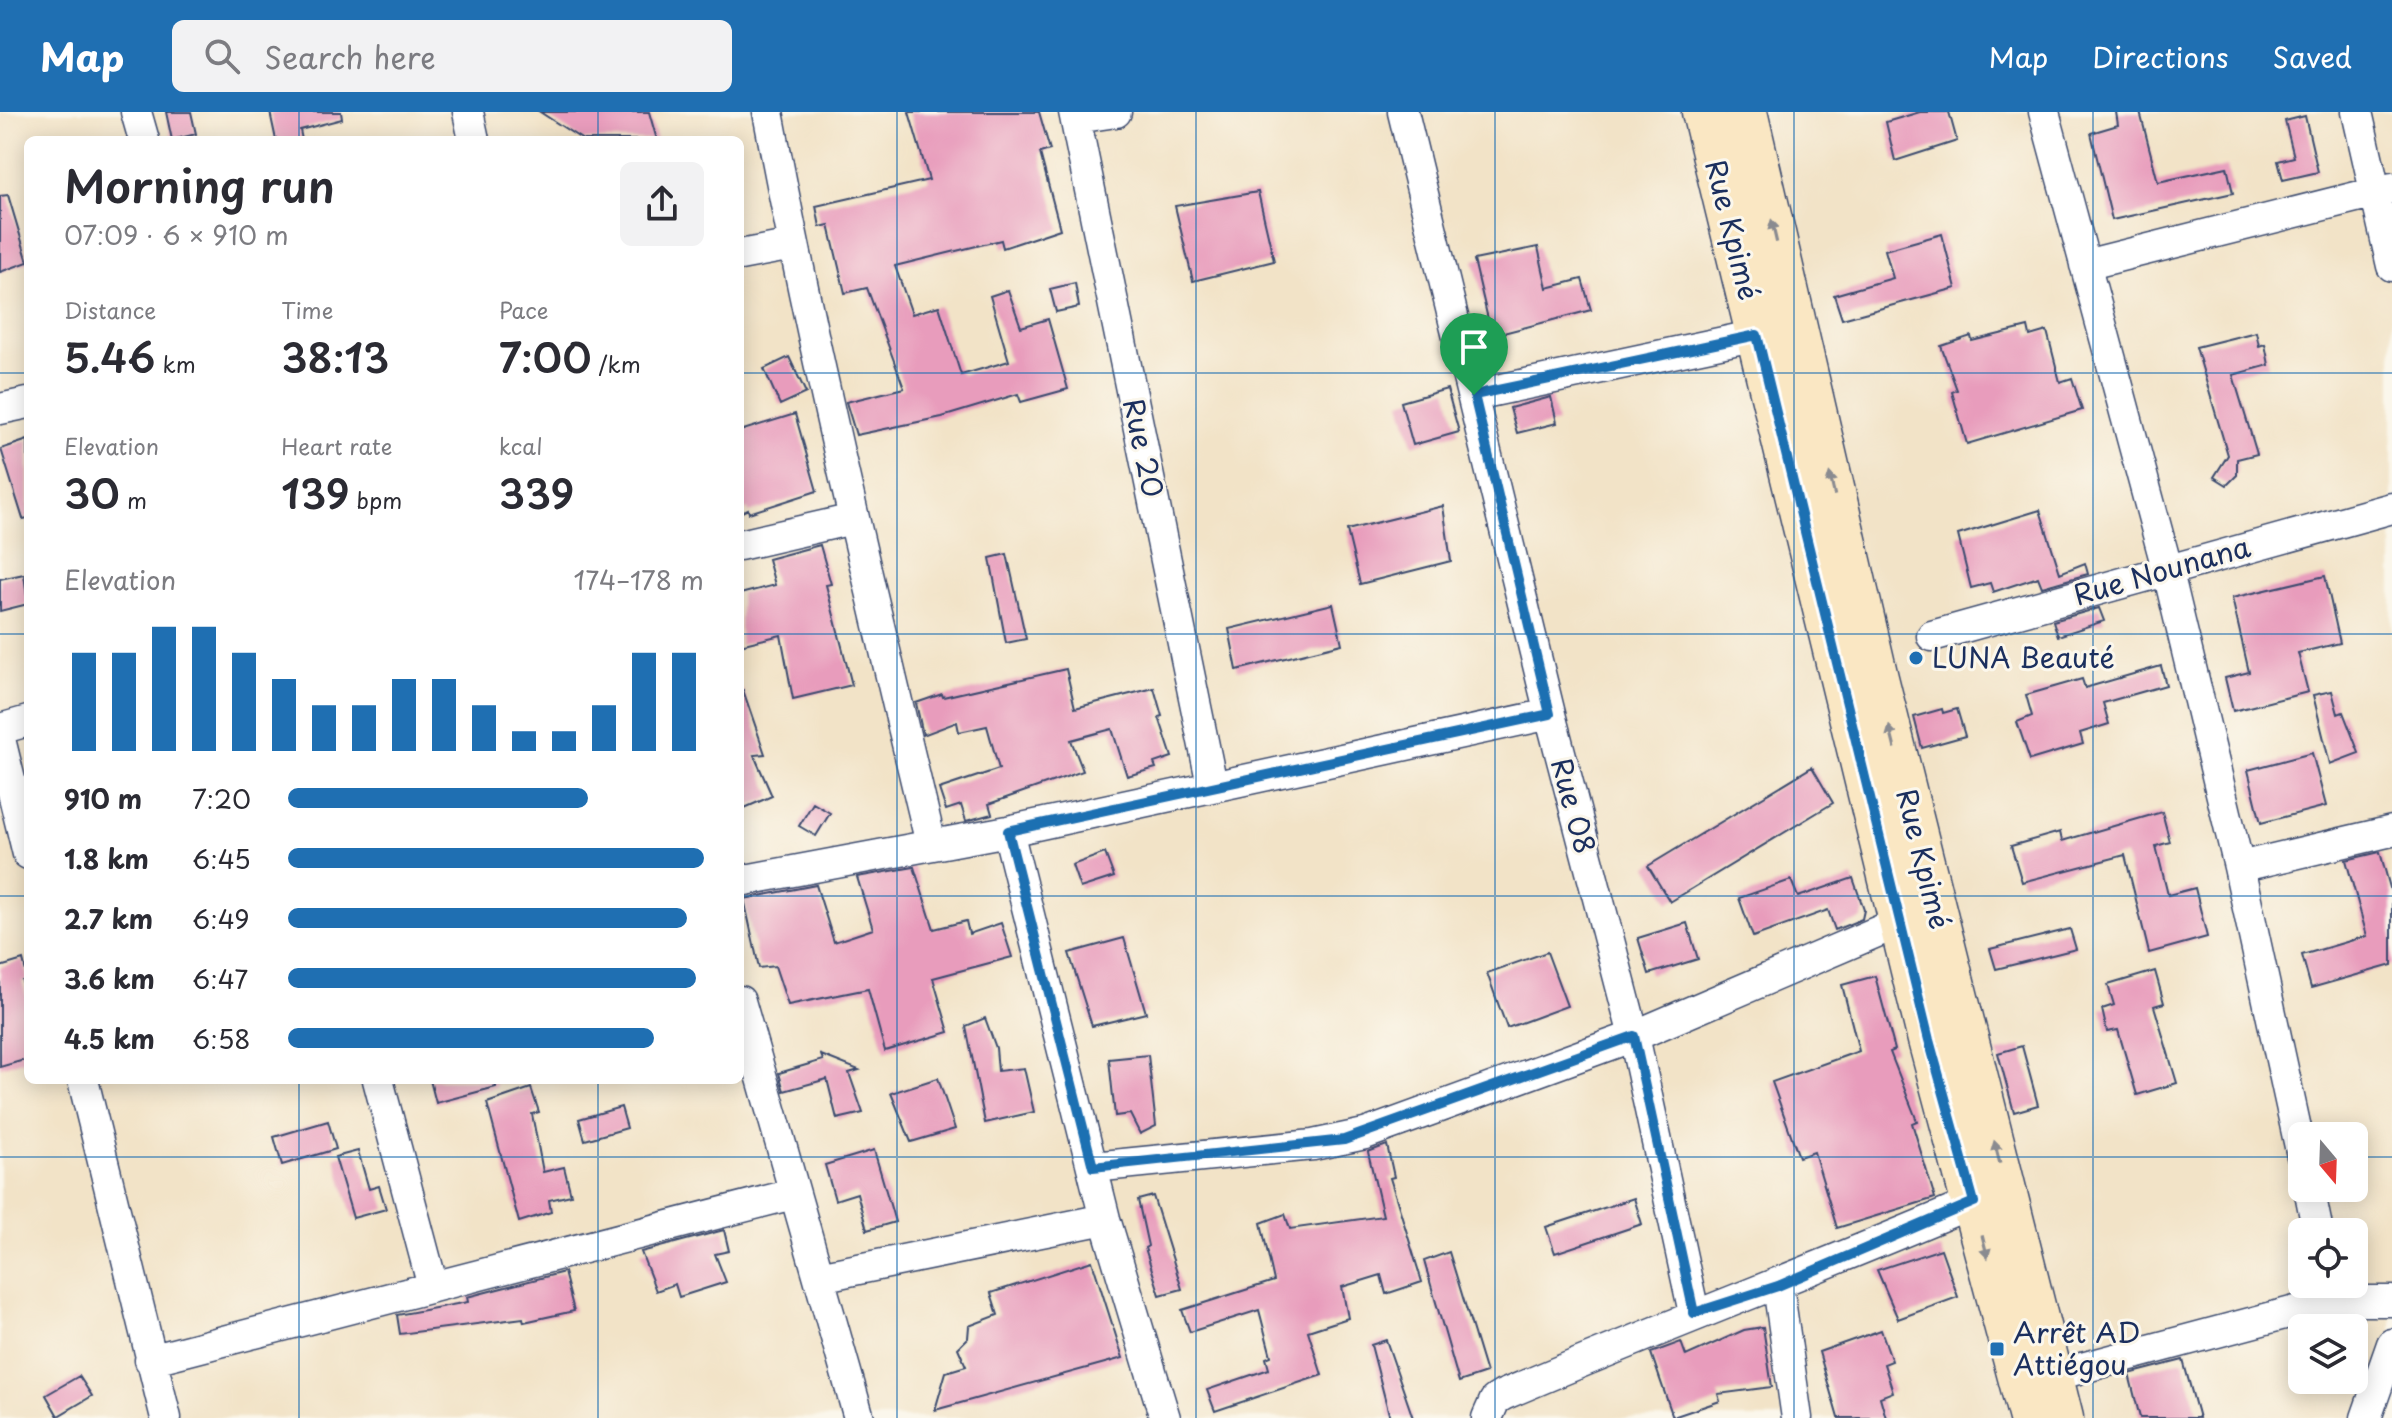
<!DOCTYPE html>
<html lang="en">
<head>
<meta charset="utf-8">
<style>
  :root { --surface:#fff; --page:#f2f2f3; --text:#2b2b33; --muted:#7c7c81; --accent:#1f6fb2 }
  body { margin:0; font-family:"Playpen Sans",sans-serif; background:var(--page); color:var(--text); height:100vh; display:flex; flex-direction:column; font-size:30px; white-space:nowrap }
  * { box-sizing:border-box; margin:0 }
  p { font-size:26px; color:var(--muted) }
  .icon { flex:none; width:44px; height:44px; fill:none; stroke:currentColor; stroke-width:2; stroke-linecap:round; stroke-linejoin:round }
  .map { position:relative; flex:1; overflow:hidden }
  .drawer { position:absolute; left:24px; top:24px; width:720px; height:948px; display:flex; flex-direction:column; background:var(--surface); border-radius:12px; box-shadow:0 4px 20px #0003 }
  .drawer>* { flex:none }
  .needle { width:52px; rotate:161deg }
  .controls { position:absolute; left:2288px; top:1010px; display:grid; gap:16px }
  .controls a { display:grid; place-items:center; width:80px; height:80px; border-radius:12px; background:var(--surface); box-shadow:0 4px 20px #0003; font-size:40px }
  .pin { position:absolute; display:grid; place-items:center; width:68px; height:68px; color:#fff; margin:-82px -34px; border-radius:50% 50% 50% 0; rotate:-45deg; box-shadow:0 0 8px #0007 }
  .pin .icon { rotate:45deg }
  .round { display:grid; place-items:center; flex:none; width:84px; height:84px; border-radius:12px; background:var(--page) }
  .summary { display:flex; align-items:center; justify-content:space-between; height:136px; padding:0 40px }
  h1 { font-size:44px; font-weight:600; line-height:60px }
  .metrics { display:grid; grid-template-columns:repeat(3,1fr); gap:12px; height:136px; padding:8px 40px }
  .metrics div { display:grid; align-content:center }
  .metrics b { font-size:40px; font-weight:600 }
  .metrics small { font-size:22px; font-weight:400 }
  .metrics p { font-size:22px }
  .chart { height:224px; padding:16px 40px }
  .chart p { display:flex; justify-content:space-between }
  .chart svg { width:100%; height:144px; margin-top:8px; stroke:var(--accent); stroke-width:6 }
  ul { padding:0 40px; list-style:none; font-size:26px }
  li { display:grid; grid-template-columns:128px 96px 1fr; align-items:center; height:60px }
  li i { height:20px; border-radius:10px; background:var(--accent) }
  header { display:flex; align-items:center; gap:48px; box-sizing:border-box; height:112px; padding:0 40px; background:var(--accent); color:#fff }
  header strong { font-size:38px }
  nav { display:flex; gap:44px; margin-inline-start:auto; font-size:28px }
  .search { width:560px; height:72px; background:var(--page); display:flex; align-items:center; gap:20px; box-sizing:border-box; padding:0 28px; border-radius:12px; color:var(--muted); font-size:30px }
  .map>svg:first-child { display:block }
</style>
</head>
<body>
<header>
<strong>Map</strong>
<div class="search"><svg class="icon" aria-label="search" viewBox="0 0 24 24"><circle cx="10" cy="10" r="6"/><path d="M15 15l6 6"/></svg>Search here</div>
<nav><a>Map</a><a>Directions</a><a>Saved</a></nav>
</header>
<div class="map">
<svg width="2392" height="1306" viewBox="0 0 2392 1306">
  <rect width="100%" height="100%" fill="#fbf7ec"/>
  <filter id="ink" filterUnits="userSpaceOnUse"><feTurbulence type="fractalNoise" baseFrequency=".0125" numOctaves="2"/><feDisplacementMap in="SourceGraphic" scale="16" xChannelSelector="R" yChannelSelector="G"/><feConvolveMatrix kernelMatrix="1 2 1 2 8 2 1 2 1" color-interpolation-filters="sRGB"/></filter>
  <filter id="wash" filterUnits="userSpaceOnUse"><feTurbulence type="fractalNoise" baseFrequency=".006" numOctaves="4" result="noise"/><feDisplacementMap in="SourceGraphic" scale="32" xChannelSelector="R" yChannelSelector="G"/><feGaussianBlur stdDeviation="1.8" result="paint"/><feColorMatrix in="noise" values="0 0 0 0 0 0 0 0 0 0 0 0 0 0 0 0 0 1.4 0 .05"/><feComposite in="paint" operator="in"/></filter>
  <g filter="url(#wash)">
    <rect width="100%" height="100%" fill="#f2e3c7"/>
    <g id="blocks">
      <!-- building -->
      <path fill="#e89cbc" d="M166,0H191L196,22L172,28Z
        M270,0H341L342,7L300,18L302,28H276Z
        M540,0H649L657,28H583Z
        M909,0H1039L1050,38L1040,41L1060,117L1003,136L1001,128L895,154L912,202L939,194L961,263L1009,249L990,184L1008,178L1021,215L1048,207L1068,277L1021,290L1018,282L942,305L856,323L846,290L904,276L867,176L845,181L829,113L820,115L816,94L929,68Z
        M1920,0H1949L1957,29L1895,49L1886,10Z
        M2116,0H2140L2158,70L2227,55L2233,81L2112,108L2091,21L2118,13Z
        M2305,4L2318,60L2283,68L2278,49L2294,45L2285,9Z
        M1258,80L1274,149L1193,169L1175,94Z
        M8,83L28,150L0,160V84Z
        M1942,122L1956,176L1842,207L1834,183L1893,166L1885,138Z
        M1538,135L1547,176L1582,167L1591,198L1492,224L1474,148Z
        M1075,171L1079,195L1056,200L1050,177Z
        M2028,215L2030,224L2047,219L2060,270L2072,266L2082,298L1967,332L1952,280L1957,278L1941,234L1971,224L1972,229Z
        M2256,220L2259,234L2265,232L2269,253L2233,263L2257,342L2237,347V363L2227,373L2214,365L2228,343L2196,235Z
        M789,245L806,281L780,293L764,257Z
        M1447,277L1459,320L1413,333L1401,290Z
        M1551,285L1557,311L1517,321L1510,296Z
        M795,302L817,379L749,401L748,397L740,401V319Z
        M28,328V406L23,407L1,337Z
        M1443,394L1451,449L1360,472L1347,418Z
        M2040,398L2060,461L2085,451L2088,462L2042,475L2038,465L1993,480L1990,471L1971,476L1958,423Z
        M820,433L831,472L826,473L852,573L793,587L781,523L740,533V482L775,473L768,447Z
        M1007,442L1026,527L1006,531L990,446Z
        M24,462L28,492L0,499V467Z
        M2325,464L2340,531L2298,541L2308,580L2233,599L2225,566L2249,560L2232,486Z
        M1333,492L1342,532L1237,558L1229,517Z
        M2099,496L2104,509L2058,524L2053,509Z
        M2161,554L2166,573L2103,591L2109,612L2080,621L2083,632L2030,648L2017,610L2032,604L2026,583L2082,567L2085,576Z
        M1066,557L1075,596L1154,576L1162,604L1159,605L1172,645L1154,651L1156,656L1127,664L1112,617L1071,628L1083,659L989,692L992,702L977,706L966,709L961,693L946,698L939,677L999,657L987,614L959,620L957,610L923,623L916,591L942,582L943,585Z
        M743,578L765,642L754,643L772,684L740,698V579Z
        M2332,579L2338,602L2343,600L2359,641L2330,652L2313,583Z
        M1942,597L1943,601L1957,597L1965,624L1922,636L1914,605Z
        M2312,641L2326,694L2261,711L2248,658Z
        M1812,655L1833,691L1670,790L1648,754Z
        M813,691L830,701L816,724L799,714Z
        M2162,700L2170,730L2156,734L2168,783L2195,776L2207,825L2149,841L2125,743L2022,770L2011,734L2060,720L2062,729Z
        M2380,740L2392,783V853L2311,876L2302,843L2367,824L2346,748Z
        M1105,741L1114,765L1080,776L1072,753Z
        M914,755L934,817L966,809L969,822L1001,811L1012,845L933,866L949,920L885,939L868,877L788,893L775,854L759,856L744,787L816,773L834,830L873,817L857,765Z
        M1853,766L1864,798L1862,807L1835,818L1828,798L1753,825L1739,786L1791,768L1798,785Z
        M1687,811L1698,847L1649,862L1638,826Z
        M2070,817L2076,837L1996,857L1990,837Z
        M1124,826L1146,901L1092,914L1069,841Z
        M1547,840L1567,894L1507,916L1487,861Z
        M23,848L28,868L22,869L28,889V947L0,955V855Z
        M2155,859L2164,891L2154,894L2177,971L2137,983L2118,918L2107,920L2102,897L2114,893L2108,873Z
        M1875,864L1895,938L1890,940L1917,1009L1912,1011L1935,1086L1837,1116L1814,1040L1799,1045L1772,970L1859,939L1842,873Z
        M985,906L996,936L998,959L1024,956L1034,1000L985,1011L966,914Z
        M2022,934L2038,993L2014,1000L1998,941Z
        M821,943L859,958L849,961L863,1001L837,1007L827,967L784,979L779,961L823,948Z
        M1148,943L1156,1014L1140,1022L1130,1002L1115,1004L1109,947Z
        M938,966L955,1017L911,1030L891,981Z
        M430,968H496V975L436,991Z
        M531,976L539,1000L532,1002L543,1060L564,1055L571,1083L549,1088L551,1100L519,1110L487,991Z
        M621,995L627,1016L585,1028L579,1007Z
        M328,1009L336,1037L282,1053L274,1025Z
        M1387,1033L1394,1065L1390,1066L1422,1170L1386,1182L1381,1163L1342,1175L1348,1206L1308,1219L1322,1263L1215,1299L1207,1278L1269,1257L1266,1246L1271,1244L1259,1198L1190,1220L1182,1198L1274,1169L1261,1111L1285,1102L1290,1117L1383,1104L1368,1040Z
        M874,1038L895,1110L867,1118L857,1081L835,1088L825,1053Z
        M358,1039L369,1077L379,1074L386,1097L353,1106L335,1045Z
        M1153,1084L1182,1177L1160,1183L1145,1136L1148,1134L1138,1088Z
        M1634,1086L1642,1112L1555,1141L1546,1115Z
        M724,1118L729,1139L715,1142L726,1170L679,1185L675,1172L656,1179L641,1140Z
        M1941,1137L1958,1185L1898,1207L1877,1158Z
        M1449,1140L1486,1261L1459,1270L1424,1149Z
        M1092,1149L1123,1246L935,1298L946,1260L966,1254L958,1236L968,1226L969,1214L998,1203L991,1181Z
        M564,1160L574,1199L524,1210L523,1206L400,1222L397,1203L468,1190L467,1185Z
        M1763,1215L1772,1275L1718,1282L1720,1289L1673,1305L1651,1241L1681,1230L1686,1244L1744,1218Z
        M1881,1218L1892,1249L1884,1252L1893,1280L1880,1285L1886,1306H1838L1819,1240Z
        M1386,1228L1413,1306H1390L1371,1233Z
        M2183,1248L2199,1306H2140L2129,1262Z
        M79,1264L92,1284L58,1304L46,1283Z"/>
    </g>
  </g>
  <g filter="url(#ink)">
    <use href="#blocks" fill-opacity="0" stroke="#3b4a6e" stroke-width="2"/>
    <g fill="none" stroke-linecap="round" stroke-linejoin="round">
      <defs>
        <path id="street" d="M136,0L144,28
          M468,0L474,28
          M768,0C814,246 873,489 931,732
          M1074,0L1212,673
          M1403,0L1550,602L1634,924L1694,1201
          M2044,0L2167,456L2239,755L2302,1044
          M2357,0L2392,154
          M1076,6L1116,0
          M740,143L793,133
          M2085,153L2392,76
          M1474,283L1757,223
          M0,297L28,291
          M740,433L853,407
          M1932,524L2392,396
          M0,617L28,609
          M0,627L28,742
          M1008,719L1105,1107L1165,1306
          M2239,755L2392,719
          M740,769L1008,719L1550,602
          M740,889L859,1306
          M83,968L166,1306
          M378,968L433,1175
          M1093,1055L1313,1033L1365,1022L1634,924L1900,810
          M2309,1076L2318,1120
          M819,1165L1105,1107
          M1778,1174L1797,1306
          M150,1248L793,1082
          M2052,1264L2333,1189H2392
          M1487,1306L1495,1288L1503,1283C1659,1216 1818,1157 1974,1090
          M2366,1306L2392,1232"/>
        <path id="secondary" d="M1703,0L1929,928L2030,1306
          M1746,0L1877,566L2062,1306"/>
      </defs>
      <!-- street casing -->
      <use href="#street" stroke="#3b4a6e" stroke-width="33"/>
      <!-- secondary casing -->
      <use href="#secondary" stroke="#3b4a6e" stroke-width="45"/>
      <!-- street -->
      <use href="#street" stroke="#fff" stroke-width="30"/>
      <!-- secondary -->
      <use href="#secondary" stroke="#fae7c3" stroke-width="42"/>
    </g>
    <!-- one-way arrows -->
    <defs><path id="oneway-solid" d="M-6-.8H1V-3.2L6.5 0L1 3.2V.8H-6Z" transform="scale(2)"/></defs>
    <g fill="#8a8b90">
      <use href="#oneway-solid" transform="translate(1774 119) rotate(-103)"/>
      <use href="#oneway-solid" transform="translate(1832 372) rotate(-103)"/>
      <use href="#oneway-solid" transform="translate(1892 625) rotate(-104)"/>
      <use href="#oneway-solid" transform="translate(1997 1040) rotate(-104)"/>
      <use href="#oneway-solid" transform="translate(1985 1135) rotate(76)"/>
    </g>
  </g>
  <g fill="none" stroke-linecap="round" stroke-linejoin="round" filter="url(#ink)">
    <defs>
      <path id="route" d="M1757,223L1929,928L1974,1090L1778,1174L1694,1201L1634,924L1344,1028L1093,1055L1008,719L1550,602L1474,283Z"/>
    </defs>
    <!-- route casing -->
    <use href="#route" stroke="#fff" stroke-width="16"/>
    <!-- route -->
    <use href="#route" stroke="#1f6fb2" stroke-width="10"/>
  </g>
  <!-- grid -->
  <path fill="none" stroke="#1f6fb2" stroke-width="2" stroke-opacity="0.55" d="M299,0V28M598,0V28M897,0V1306M1196,0V1306M1495,0V1306M1794,0V1306M2093,0V1306M0,261H28M740,261H2392M0,522H28M740,522H2392M0,784H28M740,784H2392M299,968V1306M598,968V1306M0,1045H2302M2354,1045H2392"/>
  <!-- markers -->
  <g fill="#1f6fb2" stroke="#fbf7ec" stroke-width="3">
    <circle cx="1916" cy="546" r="8"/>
    <rect x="1989" y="1229" width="16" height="16" rx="4"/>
  </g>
  <g text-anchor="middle" stroke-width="6" stroke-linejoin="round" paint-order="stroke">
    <!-- street labels -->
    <g font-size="28" fill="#1b2f5e" stroke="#fbf7ec">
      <text transform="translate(1732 118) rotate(76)" y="10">Rue Kpimé</text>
      <text transform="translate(1143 336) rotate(78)" y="10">Rue 20</text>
      <text transform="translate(2162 459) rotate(-16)" y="10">Rue Nounana</text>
      <text transform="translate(1573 694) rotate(75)" y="10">Rue 08</text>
      <text transform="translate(1923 747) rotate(76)" y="10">Rue Kpimé</text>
    </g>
    <!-- poi labels -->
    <g font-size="28" fill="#1b2f5e" stroke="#fbf7ec" text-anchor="start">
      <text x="1932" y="556">LUNA Beauté</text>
      <text x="2013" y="1231">Arrêt AD<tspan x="2013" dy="32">Attiégou</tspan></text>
    </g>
  </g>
</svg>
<div class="controls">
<a><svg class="needle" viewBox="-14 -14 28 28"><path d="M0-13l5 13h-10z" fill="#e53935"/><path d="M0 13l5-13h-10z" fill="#7c7c81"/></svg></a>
<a><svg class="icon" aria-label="locate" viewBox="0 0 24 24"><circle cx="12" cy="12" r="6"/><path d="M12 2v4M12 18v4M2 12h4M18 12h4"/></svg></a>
<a><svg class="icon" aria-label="layers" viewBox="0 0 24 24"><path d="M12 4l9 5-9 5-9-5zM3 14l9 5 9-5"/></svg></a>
</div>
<div class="pin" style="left:1474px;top:283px;background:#1e9e55"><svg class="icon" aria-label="arrive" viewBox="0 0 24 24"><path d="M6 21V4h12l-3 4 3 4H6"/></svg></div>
<section class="drawer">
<div class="summary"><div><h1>Morning run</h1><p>07:09 · 6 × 910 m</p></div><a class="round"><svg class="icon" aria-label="share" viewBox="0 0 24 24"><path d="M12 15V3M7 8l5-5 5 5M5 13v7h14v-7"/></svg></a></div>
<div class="metrics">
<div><p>Distance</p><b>5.46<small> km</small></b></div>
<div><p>Time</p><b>38:13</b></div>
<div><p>Pace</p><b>7:00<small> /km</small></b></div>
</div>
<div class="metrics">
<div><p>Elevation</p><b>30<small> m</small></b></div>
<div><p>Heart rate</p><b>139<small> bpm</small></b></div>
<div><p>kcal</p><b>339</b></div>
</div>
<div class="chart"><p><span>Elevation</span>174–178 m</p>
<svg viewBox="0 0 160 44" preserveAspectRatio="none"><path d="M5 44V14M15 44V14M25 44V6M35 44V6M45 44V14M55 44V22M65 44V30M75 44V30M85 44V22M95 44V22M105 44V30M115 44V38M125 44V38M135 44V30M145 44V14M155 44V14"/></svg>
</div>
<ul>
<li><b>910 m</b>7:20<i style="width:72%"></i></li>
<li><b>1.8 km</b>6:45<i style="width:100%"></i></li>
<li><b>2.7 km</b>6:49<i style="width:96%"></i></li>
<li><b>3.6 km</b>6:47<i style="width:98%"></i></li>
<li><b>4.5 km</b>6:58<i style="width:88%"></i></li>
</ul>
</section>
</div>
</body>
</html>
